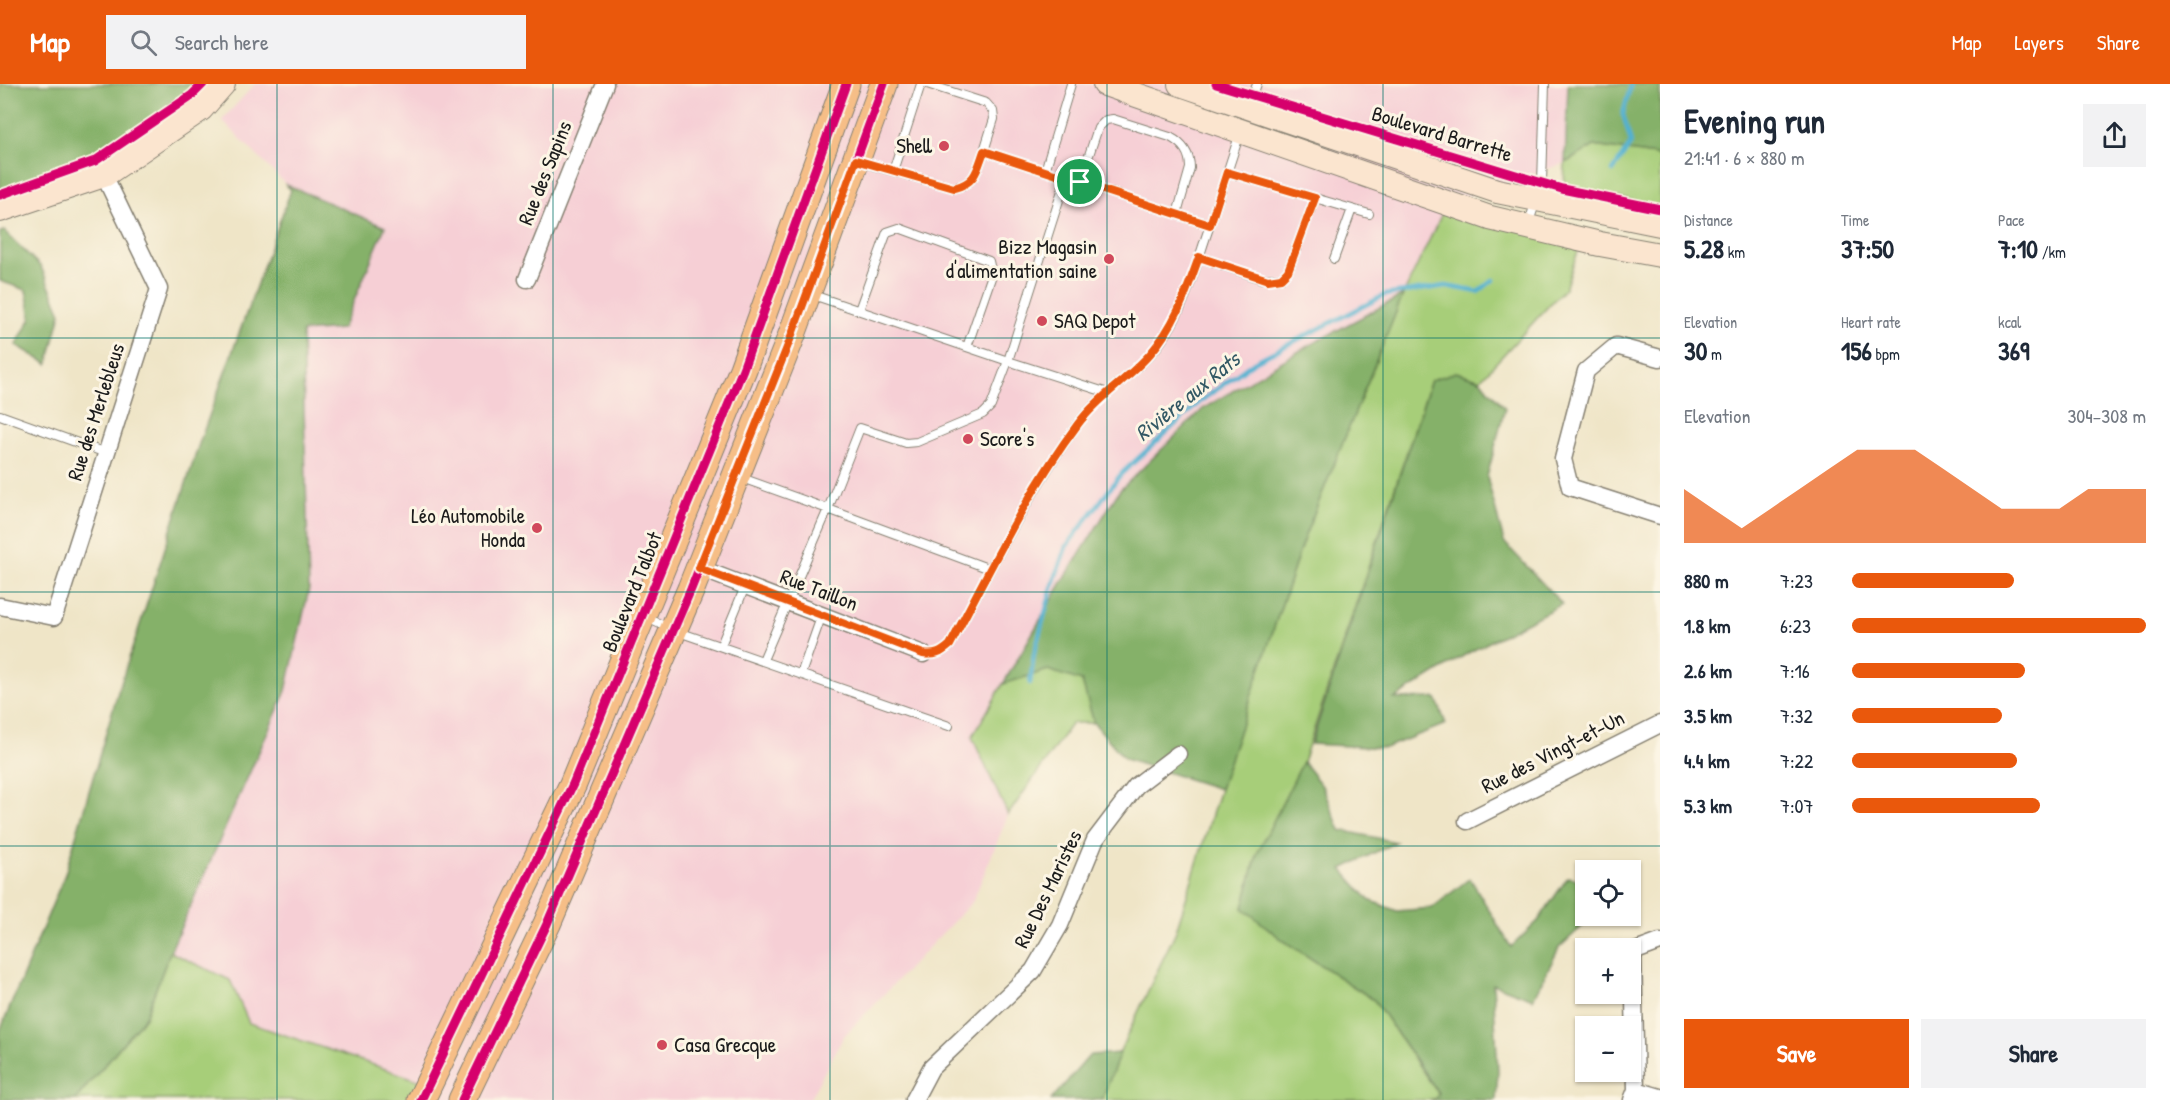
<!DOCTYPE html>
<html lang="en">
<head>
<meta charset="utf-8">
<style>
  :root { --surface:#fff; --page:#f2f2f3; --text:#1f2937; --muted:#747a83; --accent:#ea580c }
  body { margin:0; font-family:"Patrick Hand",sans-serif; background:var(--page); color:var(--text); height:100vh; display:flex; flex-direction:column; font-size:22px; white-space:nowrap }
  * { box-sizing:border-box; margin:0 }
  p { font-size:20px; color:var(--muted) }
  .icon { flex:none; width:33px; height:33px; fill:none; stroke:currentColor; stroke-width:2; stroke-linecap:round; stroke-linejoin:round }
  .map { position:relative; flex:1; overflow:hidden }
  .sheet { display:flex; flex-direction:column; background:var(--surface); width:510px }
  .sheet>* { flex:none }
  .controls { position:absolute; left:1575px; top:776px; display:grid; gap:12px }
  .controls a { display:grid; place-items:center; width:66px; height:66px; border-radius:0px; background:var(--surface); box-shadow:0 2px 4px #0004; font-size:30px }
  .pin { position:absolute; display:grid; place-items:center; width:51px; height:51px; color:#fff; margin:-26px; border:3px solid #fff; border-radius:50%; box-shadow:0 2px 6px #0007 }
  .round { display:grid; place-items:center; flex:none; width:63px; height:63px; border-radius:0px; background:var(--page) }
  .headline { display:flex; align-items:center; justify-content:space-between; height:102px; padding:0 24px }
  h1 { font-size:33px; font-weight:800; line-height:45px }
  .metrics { display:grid; grid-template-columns:repeat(3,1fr); gap:9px; height:102px; padding:6px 24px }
  .metrics div { display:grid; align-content:center }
  .metrics b { font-size:26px; font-weight:800 }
  .metrics small { font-size:16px; font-weight:400 }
  .metrics p { font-size:16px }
  .chart { height:168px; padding:12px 24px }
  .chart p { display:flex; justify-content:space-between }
  .chart svg { width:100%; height:108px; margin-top:6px; fill:var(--accent); opacity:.7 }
  .action { display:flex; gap:12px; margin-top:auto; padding:12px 24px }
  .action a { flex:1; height:69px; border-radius:0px; background:var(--accent); color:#fff; font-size:24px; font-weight:800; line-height:69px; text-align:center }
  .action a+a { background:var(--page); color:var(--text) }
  ul { padding:0 24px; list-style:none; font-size:20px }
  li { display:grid; grid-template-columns:96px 72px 1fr; align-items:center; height:45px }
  li i { height:15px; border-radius:8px; background:var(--accent) }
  header { display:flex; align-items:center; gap:36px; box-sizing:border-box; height:84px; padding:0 30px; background:var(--accent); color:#fff }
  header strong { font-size:28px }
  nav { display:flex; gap:33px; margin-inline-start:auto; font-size:21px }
  .search { width:420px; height:54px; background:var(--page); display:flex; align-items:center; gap:15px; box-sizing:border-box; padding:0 21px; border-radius:0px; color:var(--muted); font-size:22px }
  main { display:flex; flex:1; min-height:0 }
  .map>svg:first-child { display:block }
</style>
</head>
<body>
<header>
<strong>Map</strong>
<div class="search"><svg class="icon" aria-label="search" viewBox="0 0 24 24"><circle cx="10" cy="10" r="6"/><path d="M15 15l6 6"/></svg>Search here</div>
<nav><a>Map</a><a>Layers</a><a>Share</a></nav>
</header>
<main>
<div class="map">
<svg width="1660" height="1016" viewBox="0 0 1660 1016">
  <rect width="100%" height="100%" fill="#fcf5e5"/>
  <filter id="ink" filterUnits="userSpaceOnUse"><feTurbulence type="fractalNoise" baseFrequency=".0167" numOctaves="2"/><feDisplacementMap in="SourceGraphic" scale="12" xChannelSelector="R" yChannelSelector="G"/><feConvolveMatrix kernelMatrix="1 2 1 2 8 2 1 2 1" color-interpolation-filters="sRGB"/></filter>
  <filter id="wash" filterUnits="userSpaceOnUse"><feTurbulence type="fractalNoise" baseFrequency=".008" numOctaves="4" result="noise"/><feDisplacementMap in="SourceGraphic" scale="24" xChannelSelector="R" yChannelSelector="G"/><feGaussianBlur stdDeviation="1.35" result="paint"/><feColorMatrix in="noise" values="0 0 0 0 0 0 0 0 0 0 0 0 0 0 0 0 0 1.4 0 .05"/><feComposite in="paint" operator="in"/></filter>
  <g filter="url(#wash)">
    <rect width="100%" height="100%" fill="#efe5c7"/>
    <!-- built -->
    <path fill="#f6cfd5" d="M255,0H1568L1565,79L1447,119L1403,211L1306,263L972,653L1008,731L973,817L844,952L809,1016H422L430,1000L249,939L230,896L170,868L286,607L309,505L302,248L385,143L285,100L222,36Z"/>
    <!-- green -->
    <path fill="#a7ce79" stroke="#62754a" stroke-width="1.5" d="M1594,62L1656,71L1660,75V122L1564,103L1565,79Z
      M1447,119L1582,156L1565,204L1480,296L1456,288L1431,296L1303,678L1257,770L1243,824L1284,857L1374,916L1439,1011L1433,1016H1102L1119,969L1176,847L1220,705L1304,454L1403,211Z
      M1048,586L1082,597L1094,639H1072L1008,731L972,653L1003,600Z
      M170,868L230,896L249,939L430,1000L422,1016H75L145,933Z"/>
    <!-- forest -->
    <path fill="#85b169" stroke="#506642" stroke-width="1.5" d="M0,0H204L176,25L126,60L58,94L0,111Z
      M1568,0H1660V75L1655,71L1594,62L1565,79Z
      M285,100L385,143L342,245L302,248L309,505L286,607L170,868L145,933L75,1016H0V947L65,790L117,611L199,360L291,106Z
      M4,147L41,183L61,229L48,280L16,261L31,234L26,206L0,197V148Z
      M1403,211L1304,454L1220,705L1125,675L1094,639L1082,597L1048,586L1003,600L1061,500L1119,407L1204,324L1306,263Z
      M1456,288L1480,296L1505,324L1487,393L1504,458L1562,520L1468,569L1394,615L1436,614L1446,640L1385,664L1311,660L1431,296Z
      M1303,678L1322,702L1340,746L1396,758L1342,785L1369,816L1397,827L1432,824L1470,794L1511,863L1538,837L1568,793L1585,799L1586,831H1590V835L1559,864L1533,915L1493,900L1498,988L1496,1016H1433L1439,1010L1374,916L1284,857L1243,824L1257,770Z
      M1120,969L1102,1016H1051L1090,971Z"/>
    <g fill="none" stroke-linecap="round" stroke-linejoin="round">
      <!-- stream -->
      <path stroke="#52b1d0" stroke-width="4.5" d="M1613,87L1631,59L1623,30L1631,0
        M1030,599L1034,570L1053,500L1066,463L1121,390L1202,316L1254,278L1385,211L1446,202L1478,208L1493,196"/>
    </g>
  </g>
  <g filter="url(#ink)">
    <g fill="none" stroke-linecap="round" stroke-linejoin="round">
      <defs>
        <path id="lane" d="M927,0L986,19L993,27L994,35L984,67L1045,87
          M1249,22L1257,0
          M860,78L954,104C976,99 977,86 984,67
          M893,87L921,0
          M1227,88L1369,130
          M1066,94L1210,141L1240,49
          M1080,98L1098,44L1106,36L1113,35L1170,53C1183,60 1190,69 1190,84L1177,130
          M1528,141L1542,99L1545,0
          M1199,173L1262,195L1281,194L1288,187L1315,114
          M1334,175L1352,125
          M810,210L1008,277L1066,94L1045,87L1071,0
          M859,226L887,148L899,144L989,177L992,191L967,263
          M0,331L106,369
          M739,393L828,425L860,344L906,359L917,358L983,330L991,322L1008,277L1108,309
          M788,518L828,425L990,485
          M645,533L673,546L949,642
          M721,561L742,510
          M923,570C935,572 941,569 950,561C990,486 1028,410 1077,341C1096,314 1126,296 1149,272C1183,237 1194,186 1210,141
          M763,576L784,527
          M801,590L819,539"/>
        <path id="street" d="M527,195L605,0
          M1660,274L1616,262L1586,287L1563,375L1570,403L1660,432
          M699,484L923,570
          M0,522L54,533L159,205L104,91
          M1467,737L1660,640
          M1636,1006L1660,1013
          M914,1016L931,984L1033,887L1060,841L1095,756L1136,702L1178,670
          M1632,1016L1636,1006L1633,868L1660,858"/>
        <path id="secondary" d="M1105,0L1490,134L1600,160L1660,171
          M1180,0L1497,107L1660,140
          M0,126L104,91L201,25L223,0"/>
        <path id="primary" d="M421,1016L573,700L743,285L846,0
          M462,1016L547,840L691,505L790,256L884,0"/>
      </defs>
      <!-- lane casing -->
      <use href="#lane" stroke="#868072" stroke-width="10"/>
      <!-- street casing -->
      <use href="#street" stroke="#868072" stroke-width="19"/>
      <!-- secondary casing -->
      <use href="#secondary" stroke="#868072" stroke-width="26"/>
      <!-- primary casing -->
      <use href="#primary" stroke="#868072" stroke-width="29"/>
      <!-- lane -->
      <use href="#lane" stroke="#fff" stroke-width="8"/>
      <!-- street -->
      <use href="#street" stroke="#fff" stroke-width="16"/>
      <!-- secondary -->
      <use href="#secondary" stroke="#fbe5cf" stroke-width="24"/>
      <!-- primary -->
      <use href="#primary" stroke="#f6be87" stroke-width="27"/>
      <defs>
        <path id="cycleway" d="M1216,0L1562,105L1660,125
          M0,111L95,77L192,11L203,0
          M421,1016L573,700L743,285L846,0
          M462,1016L547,840L691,505L790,256L884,0"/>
      </defs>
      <!-- cycleway casing -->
      <use href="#cycleway" stroke="#fcf5e5" stroke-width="13"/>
      <!-- cycleway -->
      <use href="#cycleway" stroke="#d6006c" stroke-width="9"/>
    </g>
  </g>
  <g fill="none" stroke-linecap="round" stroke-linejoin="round" filter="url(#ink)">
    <defs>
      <path id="route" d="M984,67L1210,141L1227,88L1315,114L1288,187L1281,194L1268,196L1199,173C1186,209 1176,240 1150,270C1128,295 1098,313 1078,340C1027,408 990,486 950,561C941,569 935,572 923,570L699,484L790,256L856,76L954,104C976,99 977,86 984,67Z"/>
    </defs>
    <!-- route casing -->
    <use href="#route" stroke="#fff" stroke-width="12"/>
    <!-- route -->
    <use href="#route" stroke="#ea580c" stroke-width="8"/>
  </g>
  <!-- grid -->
  <path fill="none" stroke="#0f766e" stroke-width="1.5" stroke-opacity="0.55" d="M277,0V1016M553,0V1016M830,0V1016M1107,0V1016M1383,0V1016M0,254H1660M0,508H1660M0,762H1660"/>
  <!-- markers -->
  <g fill="#d1495b" stroke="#fcf5e5" stroke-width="2">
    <circle cx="944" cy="62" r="6"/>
    <circle cx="1109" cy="175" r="6"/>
    <circle cx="1042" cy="237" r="6"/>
    <circle cx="968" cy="355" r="6"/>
    <circle cx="537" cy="444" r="6"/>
    <circle cx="662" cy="961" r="6"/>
  </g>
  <g text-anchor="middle" stroke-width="6" stroke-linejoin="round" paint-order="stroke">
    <!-- street labels -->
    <g font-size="21" fill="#1c1c1c" stroke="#fcf5e5">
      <text transform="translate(1442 50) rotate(17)" y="7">Boulevard Barrette</text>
      <text transform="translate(545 89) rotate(-68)" y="7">Rue des Sapins</text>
      <text transform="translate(96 328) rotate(-72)" y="7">Rue des Merlebleus</text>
      <text transform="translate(819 506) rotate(21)" y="7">Rue Taillon</text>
      <text transform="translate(632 508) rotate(-68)" y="7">Boulevard Talbot</text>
      <text transform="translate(1553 668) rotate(-27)" y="7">Rue des Vingt-et-Un</text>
      <text transform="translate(1048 805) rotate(-64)" y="7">Rue Des Maristes</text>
    </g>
    <!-- poi labels -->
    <g font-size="21" fill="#1c1c1c" stroke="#fcf5e5" text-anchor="end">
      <text x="932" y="69">Shell</text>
      <text x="1097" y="170">Bizz Magasin<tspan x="1097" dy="24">d'alimentation saine</tspan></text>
      <text x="1054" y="244" text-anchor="start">SAQ Depot</text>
      <text x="980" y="362" text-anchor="start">Score's</text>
      <text x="525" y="439">Léo Automobile<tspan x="525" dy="24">Honda</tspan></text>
      <text x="674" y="968" text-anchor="start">Casa Grecque</text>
    </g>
    <!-- water labels -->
    <g font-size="22" font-style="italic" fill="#325864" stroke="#fcf5e5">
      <text transform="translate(1187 312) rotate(-39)" y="8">Rivière aux Rats</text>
    </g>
  </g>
</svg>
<div class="controls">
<a><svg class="icon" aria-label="locate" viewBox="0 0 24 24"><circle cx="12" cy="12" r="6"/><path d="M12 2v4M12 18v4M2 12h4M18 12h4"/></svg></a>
<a>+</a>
<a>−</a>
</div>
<div class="pin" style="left:1080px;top:98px;background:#1e9e55"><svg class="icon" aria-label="arrive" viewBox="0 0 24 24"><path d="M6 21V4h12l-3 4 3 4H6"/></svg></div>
</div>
<section class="sheet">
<div class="headline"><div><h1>Evening run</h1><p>21:41 · 6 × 880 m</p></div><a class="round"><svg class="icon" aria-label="share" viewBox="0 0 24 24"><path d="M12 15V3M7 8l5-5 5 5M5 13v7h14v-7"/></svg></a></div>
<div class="metrics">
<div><p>Distance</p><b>5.28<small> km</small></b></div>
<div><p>Time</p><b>37:50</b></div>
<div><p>Pace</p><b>7:10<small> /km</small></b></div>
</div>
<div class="metrics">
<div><p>Elevation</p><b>30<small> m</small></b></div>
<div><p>Heart rate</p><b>156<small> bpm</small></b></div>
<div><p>kcal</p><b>369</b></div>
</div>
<div class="chart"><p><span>Elevation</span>304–308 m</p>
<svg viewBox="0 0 160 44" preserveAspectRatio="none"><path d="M0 44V22L10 30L20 38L30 30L40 22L50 14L60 6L70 6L80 6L90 14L100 22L110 30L120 30L130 30L140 22L150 22L160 22V44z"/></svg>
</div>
<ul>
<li><b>880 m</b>7:23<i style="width:55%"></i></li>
<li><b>1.8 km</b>6:23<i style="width:100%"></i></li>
<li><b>2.6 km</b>7:16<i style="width:59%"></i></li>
<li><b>3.5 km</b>7:32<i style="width:51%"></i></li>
<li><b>4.4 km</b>7:22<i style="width:56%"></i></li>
<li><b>5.3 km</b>7:07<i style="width:64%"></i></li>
</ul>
<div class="action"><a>Save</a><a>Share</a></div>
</section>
</main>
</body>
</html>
